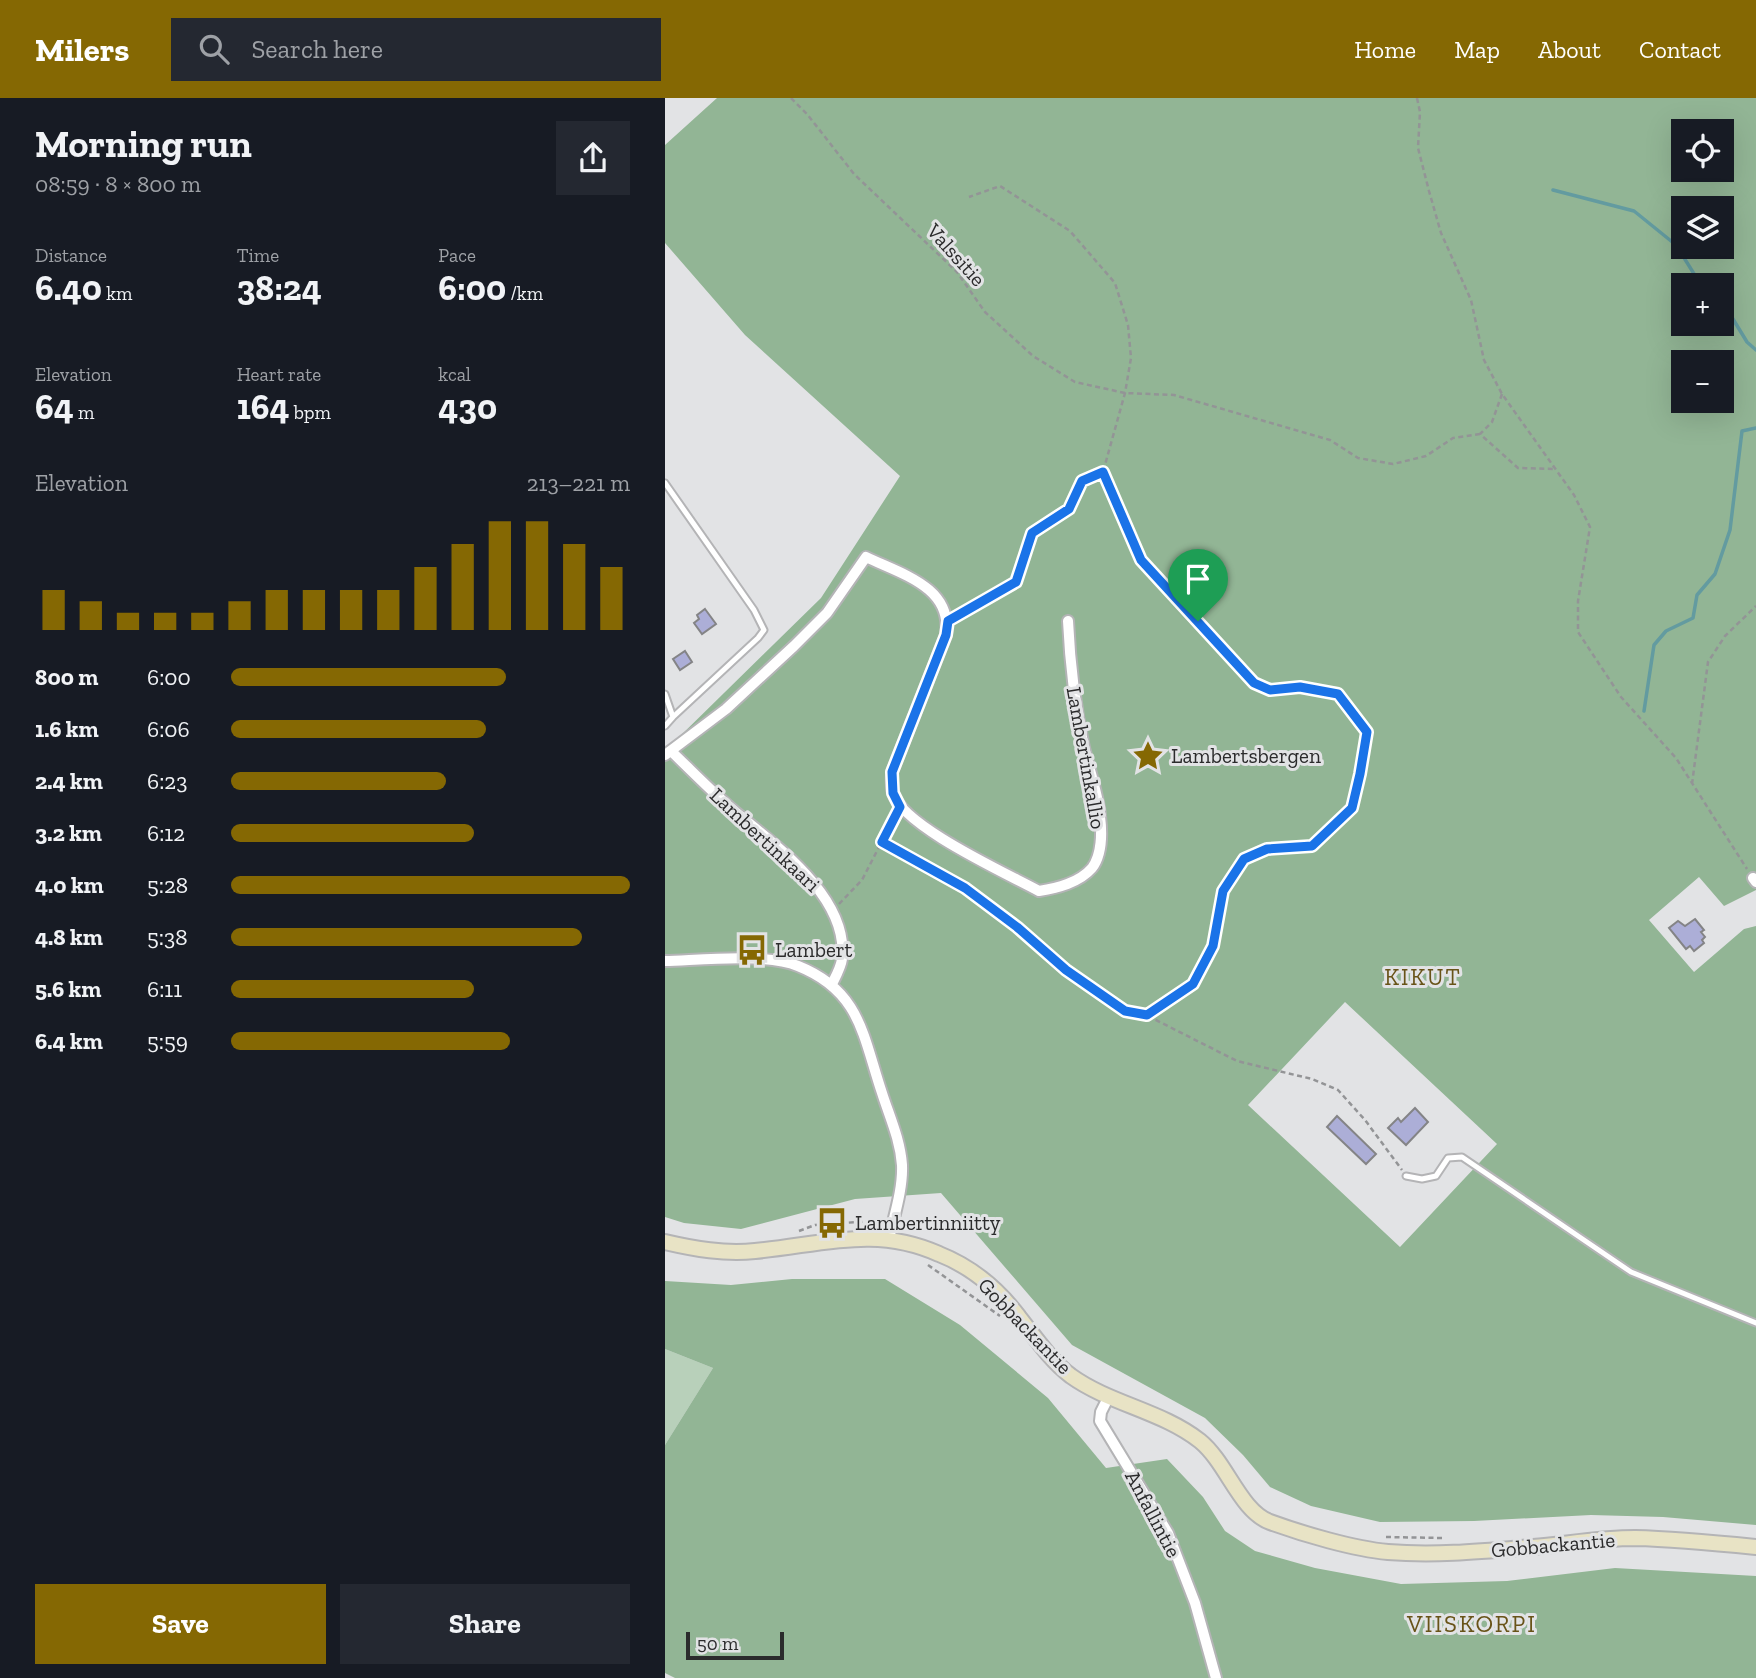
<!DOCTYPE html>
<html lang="en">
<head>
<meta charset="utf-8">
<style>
  :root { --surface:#171b24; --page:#242831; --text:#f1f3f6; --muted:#9ea1a6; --accent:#856803 }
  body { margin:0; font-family:"Zilla Slab",serif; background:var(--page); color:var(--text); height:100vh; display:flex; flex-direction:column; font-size:26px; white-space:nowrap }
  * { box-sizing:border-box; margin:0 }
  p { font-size:23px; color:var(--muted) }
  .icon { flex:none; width:38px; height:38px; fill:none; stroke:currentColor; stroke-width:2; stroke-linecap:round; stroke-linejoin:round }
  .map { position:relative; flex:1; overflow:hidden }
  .details { display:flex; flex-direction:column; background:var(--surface); width:665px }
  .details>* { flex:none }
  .fabs { position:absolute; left:1006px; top:21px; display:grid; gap:14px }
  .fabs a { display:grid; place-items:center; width:63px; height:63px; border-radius:0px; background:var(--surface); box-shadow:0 7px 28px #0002; font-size:35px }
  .scale { position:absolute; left:21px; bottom:18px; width:98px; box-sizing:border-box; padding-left:7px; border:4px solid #2b2b2c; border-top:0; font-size:19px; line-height:24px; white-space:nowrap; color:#2b2b2c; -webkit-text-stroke:5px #e2e3e5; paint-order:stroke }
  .pin { position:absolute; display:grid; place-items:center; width:60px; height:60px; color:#fff; margin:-72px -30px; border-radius:50% 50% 50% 0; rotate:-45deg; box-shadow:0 0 7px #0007 }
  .pin .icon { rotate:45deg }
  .round { display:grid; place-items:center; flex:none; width:74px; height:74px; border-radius:0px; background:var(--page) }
  .headline { display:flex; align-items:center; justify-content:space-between; height:119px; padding:0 35px }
  h1 { font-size:38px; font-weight:700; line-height:52px }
  .metrics { display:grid; grid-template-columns:repeat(3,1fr); gap:10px; height:119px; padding:7px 35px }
  .metrics div { display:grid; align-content:center }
  .metrics b { font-size:35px; font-weight:700 }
  .metrics small { font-size:19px; font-weight:400 }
  .metrics p { font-size:19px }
  .chart { height:196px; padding:14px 35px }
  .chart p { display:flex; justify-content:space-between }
  .chart svg { width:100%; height:126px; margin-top:7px; stroke:var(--accent); stroke-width:6 }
  .action { display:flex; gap:14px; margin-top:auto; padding:14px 35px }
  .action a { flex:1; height:80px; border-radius:0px; background:var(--accent); color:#fff; font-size:28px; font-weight:700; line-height:80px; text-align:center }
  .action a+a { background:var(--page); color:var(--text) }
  ul { padding:0 35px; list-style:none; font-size:23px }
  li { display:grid; grid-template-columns:112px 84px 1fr; align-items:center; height:52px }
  li i { height:18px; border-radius:9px; background:var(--accent) }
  header { display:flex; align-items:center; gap:42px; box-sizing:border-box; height:98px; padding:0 35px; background:var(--accent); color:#fff }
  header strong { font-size:33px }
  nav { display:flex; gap:38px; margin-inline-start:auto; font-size:24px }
  .search { width:490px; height:63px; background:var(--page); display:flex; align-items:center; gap:18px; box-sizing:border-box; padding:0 24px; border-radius:0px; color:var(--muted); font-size:26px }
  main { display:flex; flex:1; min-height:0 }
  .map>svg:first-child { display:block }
</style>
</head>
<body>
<header>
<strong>Milers</strong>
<div class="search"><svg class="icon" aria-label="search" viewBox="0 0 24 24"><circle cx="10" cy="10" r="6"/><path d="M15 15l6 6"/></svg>Search here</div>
<nav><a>Home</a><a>Map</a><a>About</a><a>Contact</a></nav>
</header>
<main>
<section class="details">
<div class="headline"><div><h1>Morning run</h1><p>08:59 · 8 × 800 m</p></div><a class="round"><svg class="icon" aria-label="share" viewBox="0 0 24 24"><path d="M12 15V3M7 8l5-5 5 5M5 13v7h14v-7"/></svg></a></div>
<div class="metrics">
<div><p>Distance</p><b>6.40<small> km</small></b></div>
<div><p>Time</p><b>38:24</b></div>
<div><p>Pace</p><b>6:00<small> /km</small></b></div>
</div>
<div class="metrics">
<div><p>Elevation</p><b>64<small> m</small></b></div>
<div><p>Heart rate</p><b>164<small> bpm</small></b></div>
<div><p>kcal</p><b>430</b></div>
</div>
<div class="chart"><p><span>Elevation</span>213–221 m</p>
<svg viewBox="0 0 160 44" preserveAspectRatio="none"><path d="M5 44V30M15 44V34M25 44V38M35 44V38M45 44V38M55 44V34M65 44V30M75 44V30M85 44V30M95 44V30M105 44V22M115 44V14M125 44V6M135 44V6M145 44V14M155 44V22"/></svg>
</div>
<ul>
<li><b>800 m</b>6:00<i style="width:69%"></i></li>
<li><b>1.6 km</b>6:06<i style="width:64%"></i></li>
<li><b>2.4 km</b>6:23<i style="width:54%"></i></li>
<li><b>3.2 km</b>6:12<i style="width:61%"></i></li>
<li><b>4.0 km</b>5:28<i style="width:100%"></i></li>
<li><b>4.8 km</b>5:38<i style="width:88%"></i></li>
<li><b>5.6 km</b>6:11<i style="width:61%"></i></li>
<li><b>6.4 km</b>5:59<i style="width:70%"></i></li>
</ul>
<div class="action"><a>Save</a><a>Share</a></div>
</section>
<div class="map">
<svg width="1091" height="1580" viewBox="0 0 1091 1580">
  <rect width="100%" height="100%" fill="#e2e3e5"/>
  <!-- green -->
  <path fill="#b8d0ba" d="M0,1251L48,1270L0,1347Z"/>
  <!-- forest -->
  <path fill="#92b595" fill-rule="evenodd" d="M52,0H1091V792L1059,808L1034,779L984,822L1029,874L1079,831L1091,828V1427L998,1419L926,1417L809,1423L715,1424L646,1408L605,1389L578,1357L540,1320L407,1247L276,1095L190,1101L76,1131L19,1125L0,1119V648L6,647L156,500L235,378L80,237L0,145V47ZM1018,33H1057V72H1018ZM1018,110H1057V149H1018ZM1018,187H1057V226H1018ZM1018,264H1057V303H1018ZM680,904L832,1046L735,1149L583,1007Z
    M127,1181H220L295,1227L383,1300L441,1370L502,1361L538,1399L560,1433L590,1453L650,1470L736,1486L842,1483L950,1470L1091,1478V1580H10L0,1575V1347L48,1270L0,1251V1183L66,1187Z"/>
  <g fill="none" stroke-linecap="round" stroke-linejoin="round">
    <!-- stream -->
    <path stroke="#639ba0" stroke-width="3.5" d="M888,92L969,113L1011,147L1036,187
      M1057,203L1082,244L1091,252
      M979,613L989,547L1001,533L1028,520L1032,497L1050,476L1065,432L1077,333L1091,330"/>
  </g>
  <!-- building -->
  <path fill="#acaed7" stroke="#848486" stroke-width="2" d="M40,511L51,526L37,536L29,525L34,521L32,517Z
    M20,553L27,564L15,572L8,561Z
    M1030,821L1039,832L1036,834L1040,839L1037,842L1039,845L1029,853L1025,848L1021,851L1004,830L1013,823L1020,828Z
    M750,1010L763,1024L741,1047L723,1030L733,1020L736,1024Z
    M672,1018L711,1056L701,1066L662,1029Z"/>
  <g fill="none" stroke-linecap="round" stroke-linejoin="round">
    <defs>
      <path id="lane" d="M0,385L89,512L99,532L93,540L8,619
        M0,596L8,619L0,628
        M741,1078L757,1081L771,1078L783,1060L797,1059L966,1174L1091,1225"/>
      <path id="street" d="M7,654C29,675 50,697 74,717C114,750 184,801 177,861C176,869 171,878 167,886
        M0,657L61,611L129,548L162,515L201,459C236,476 288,489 281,537L227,674C227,680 226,689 228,695C237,728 343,776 374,793C392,790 414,785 427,770C437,757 437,734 435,718C434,700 424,670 419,650C410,608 405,566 403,523
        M1088,780L1091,784
        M0,863C36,862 101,855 133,868C196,893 198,939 217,995C225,1020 235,1041 237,1067C238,1091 229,1118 224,1141
        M444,1298L436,1314L435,1323L503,1435L530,1505L551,1580"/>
      <path id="secondary" d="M0,1144C30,1151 59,1156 90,1153C156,1147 210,1127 274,1156C307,1169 333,1191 354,1219C370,1239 385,1262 406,1278C445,1306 497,1313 535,1343C562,1365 575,1413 605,1424C638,1436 689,1451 723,1454C771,1458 820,1453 868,1449C902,1446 936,1440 970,1440C1010,1441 1051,1445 1091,1449"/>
    </defs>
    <!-- lane casing -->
    <use href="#lane" stroke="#b4b4b6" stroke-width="9"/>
    <!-- street casing -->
    <use href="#street" stroke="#b4b4b6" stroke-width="14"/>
    <!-- secondary casing -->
    <use href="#secondary" stroke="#b4b4b6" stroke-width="18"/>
    <!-- path -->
    <path stroke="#939496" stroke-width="2.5" stroke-dasharray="5 3.5" stroke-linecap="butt" d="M126,0L142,16L189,76L292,174L320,214L368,258L410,284L460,295L509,297L665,342L693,360L728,366L761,358L788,340L815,336
      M752,0L755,14L753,50L764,93L776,135L806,202L819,262L837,296L909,397L925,429L913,503V534L956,599L1011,660L1082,771
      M837,296L827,324L815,336L853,370L888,371
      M292,518L351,483L367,435L404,410L417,383L438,374
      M1027,686L1043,564L1060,538L1091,508
      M217,744L301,790L352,829L400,872L460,913L482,917L528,886L548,848L558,793L579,761L602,751L647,748L687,711L696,676L702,634L673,596L635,589L605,592L589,585L476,462L438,374L460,295L466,260L463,227L450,185L405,133L335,88L304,99
      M174,806L197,782L230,718
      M483,918L572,963L647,981L673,992L700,1022L737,1072
      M134,1133L150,1127L207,1123L216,1120
      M263,1167L335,1218
      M721,1439L777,1440"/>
    <!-- lane -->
    <use href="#lane" stroke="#fff" stroke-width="5"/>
    <!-- street -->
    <use href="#street" stroke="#fff" stroke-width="10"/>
    <!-- secondary -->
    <use href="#secondary" stroke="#e8e3c5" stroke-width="14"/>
  </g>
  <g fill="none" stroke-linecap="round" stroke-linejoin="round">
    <defs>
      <path id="route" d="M438,374L476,462L589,585L605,592L635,589L673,596L702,634L695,676L687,710L647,748L602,751L579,761L558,793L548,848L528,886L482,917L460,913L401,872L352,829L300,790L217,744L235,709L228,695L227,674L281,537L283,523L351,484L367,435L404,411L417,383Z"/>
    </defs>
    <!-- route casing -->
    <use href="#route" stroke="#fff" stroke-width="14"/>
    <!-- route -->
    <use href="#route" stroke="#1a73e8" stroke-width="9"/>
  </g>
  <!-- icons -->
  <defs>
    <symbol id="sight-bare" viewBox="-9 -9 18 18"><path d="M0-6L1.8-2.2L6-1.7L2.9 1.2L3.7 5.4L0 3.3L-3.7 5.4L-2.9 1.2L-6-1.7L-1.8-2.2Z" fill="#856803" stroke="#e2e3e5" stroke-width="2.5" paint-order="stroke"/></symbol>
    <symbol id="bus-bare" viewBox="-9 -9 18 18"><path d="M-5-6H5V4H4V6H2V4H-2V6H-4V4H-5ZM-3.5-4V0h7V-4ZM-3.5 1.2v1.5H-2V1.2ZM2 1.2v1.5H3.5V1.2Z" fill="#856803" stroke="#e2e3e5" stroke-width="2.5" paint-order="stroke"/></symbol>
  </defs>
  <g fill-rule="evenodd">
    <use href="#sight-bare" x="461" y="636" width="44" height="44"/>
    <use href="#bus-bare" x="65" y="830" width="44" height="44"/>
    <use href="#bus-bare" x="145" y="1103" width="44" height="44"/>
  </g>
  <g text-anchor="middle" stroke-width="6" stroke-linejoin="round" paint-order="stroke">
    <!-- street labels -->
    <g font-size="21" fill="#2b2b2c" stroke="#e2e3e5">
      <text transform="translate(291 157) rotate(48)" y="7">Valssitie</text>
      <text transform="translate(421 660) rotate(80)" y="7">Lambertinkallio</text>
      <text transform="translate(100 742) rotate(43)" y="7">Lambertinkaari</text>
      <text transform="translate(360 1228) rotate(46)" y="7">Gobbackantie</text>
      <text transform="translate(488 1416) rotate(62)" y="7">Anfallintie</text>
      <text transform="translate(888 1447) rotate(-5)" y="7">Gobbackantie</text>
    </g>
    <!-- poi labels -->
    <g font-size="21" fill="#2b2b2c" stroke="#e2e3e5" text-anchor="start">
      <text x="506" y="665">Lambertsbergen</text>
      <text x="110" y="859">Lambert</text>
      <text x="190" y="1132">Lambertinniitty</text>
    </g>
    <!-- neighbourhood labels -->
    <g font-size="23" letter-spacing="2" fill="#685318" stroke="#e2e3e5">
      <text x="758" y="887">KIKUT</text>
    </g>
    <!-- quarter labels -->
    <g font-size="24" letter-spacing="2" fill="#685318" stroke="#e2e3e5">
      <text x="807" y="1534">VIISKORPI</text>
    </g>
  </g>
</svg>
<div class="fabs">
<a><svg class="icon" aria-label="locate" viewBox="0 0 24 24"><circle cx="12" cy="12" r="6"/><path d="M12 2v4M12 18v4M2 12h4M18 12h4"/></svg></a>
<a><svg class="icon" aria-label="layers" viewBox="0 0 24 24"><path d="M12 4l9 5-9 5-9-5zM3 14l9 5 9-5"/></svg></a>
<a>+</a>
<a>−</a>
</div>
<div class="scale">50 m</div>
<div class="pin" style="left:533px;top:523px;background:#1e9e55"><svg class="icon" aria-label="arrive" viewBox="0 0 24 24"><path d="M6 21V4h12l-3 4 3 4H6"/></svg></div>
</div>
</main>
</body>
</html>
